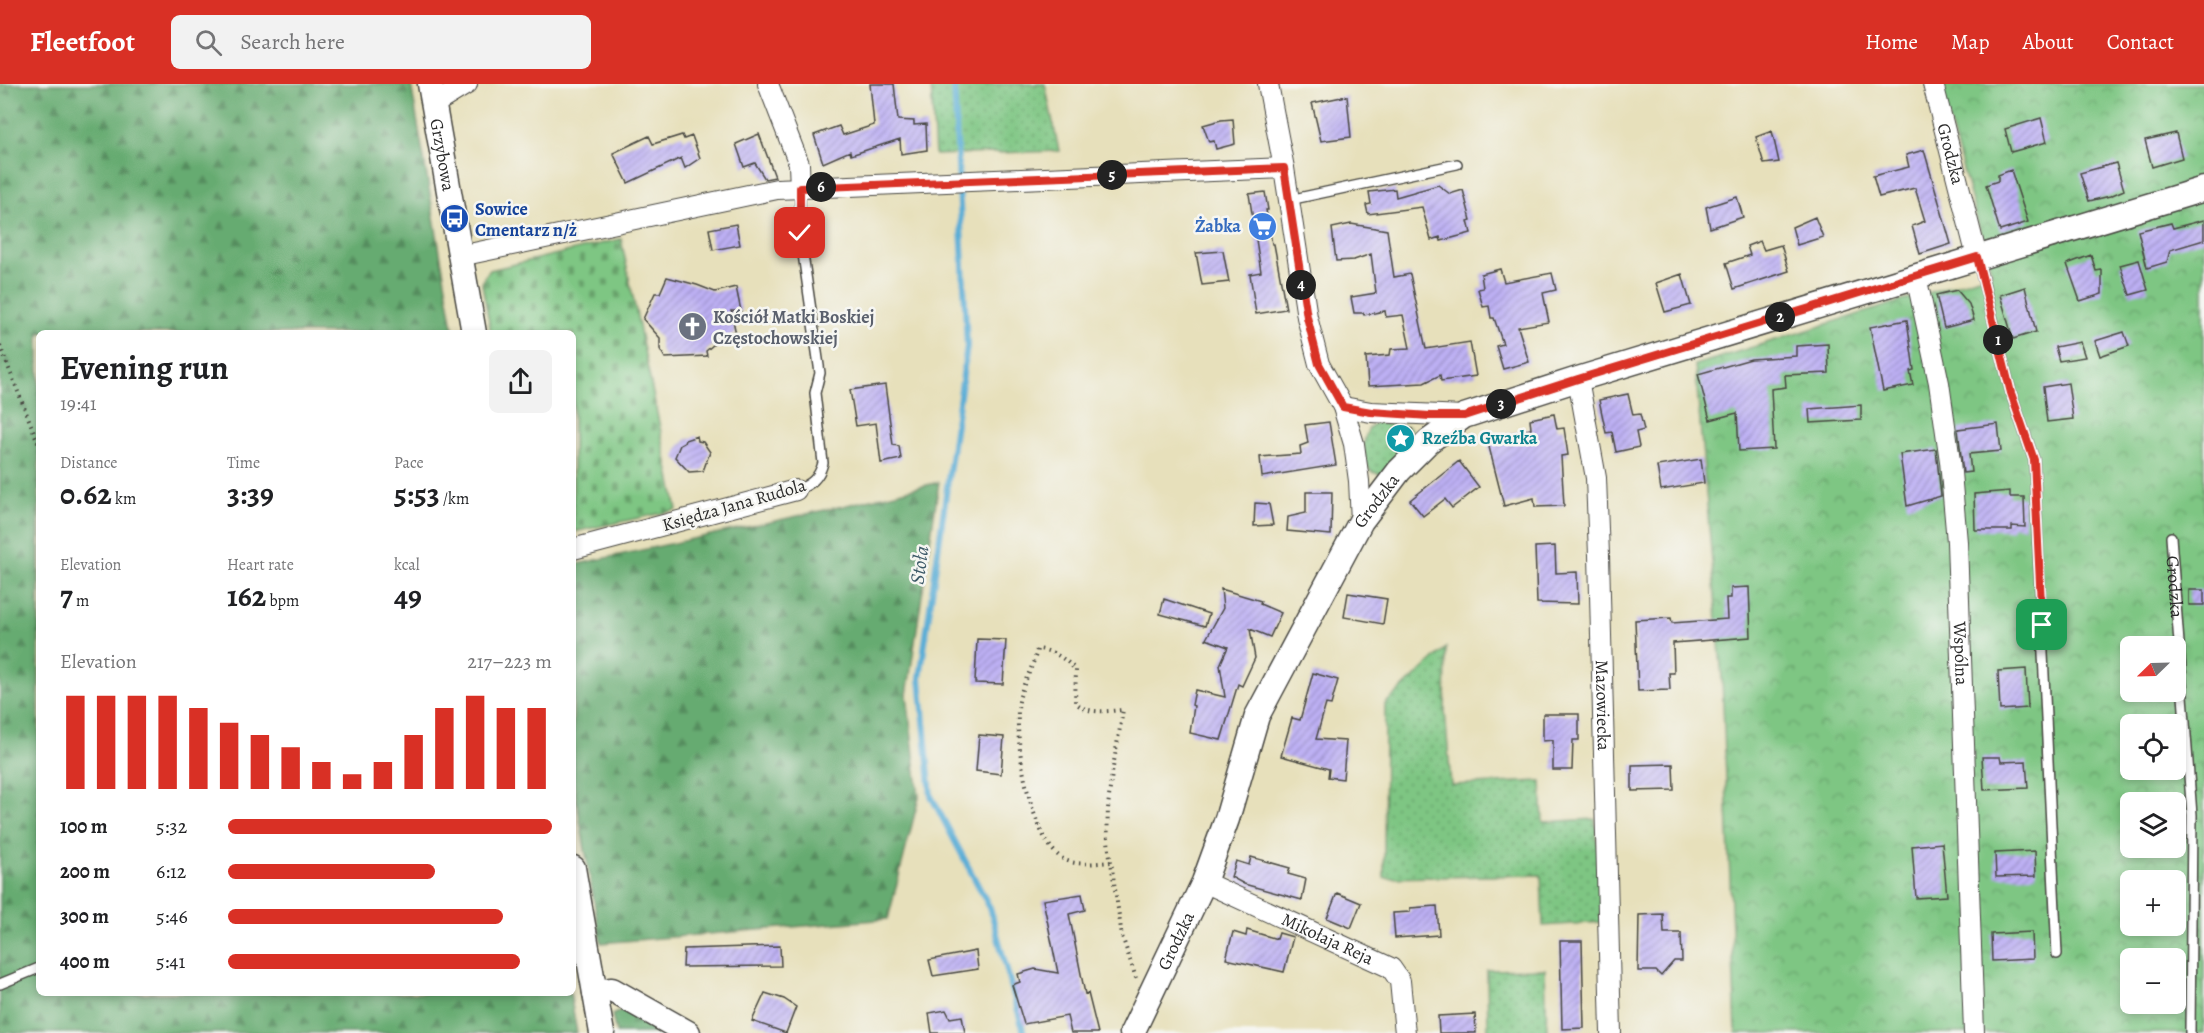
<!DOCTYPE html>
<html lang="en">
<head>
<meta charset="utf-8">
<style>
  :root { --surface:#fff; --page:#f2f2f2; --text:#202124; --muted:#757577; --accent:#d93025 }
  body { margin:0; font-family:Alegreya,serif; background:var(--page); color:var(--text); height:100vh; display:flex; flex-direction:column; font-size:22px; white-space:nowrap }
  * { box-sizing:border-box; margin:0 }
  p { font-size:20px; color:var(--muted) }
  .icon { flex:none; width:33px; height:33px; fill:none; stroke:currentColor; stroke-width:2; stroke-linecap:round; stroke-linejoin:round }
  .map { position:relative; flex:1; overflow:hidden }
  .sheet { position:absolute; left:36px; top:246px; width:540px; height:666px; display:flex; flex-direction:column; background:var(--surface); border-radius:9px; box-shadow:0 3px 9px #0003 }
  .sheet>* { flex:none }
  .needle { width:39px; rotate:247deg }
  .controls { position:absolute; left:2120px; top:552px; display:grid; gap:12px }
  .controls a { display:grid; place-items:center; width:66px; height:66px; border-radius:9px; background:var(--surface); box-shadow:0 3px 9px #0003; font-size:30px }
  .pin { position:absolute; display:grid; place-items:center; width:51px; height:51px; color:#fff; margin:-26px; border-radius:12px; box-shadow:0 3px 9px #0006 }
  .km { position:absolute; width:30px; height:30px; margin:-15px; border-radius:50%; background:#222; color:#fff; font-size:16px; line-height:30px; text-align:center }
  .round { display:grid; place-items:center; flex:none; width:63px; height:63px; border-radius:9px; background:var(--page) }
  .head { display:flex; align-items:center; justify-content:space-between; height:102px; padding:0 24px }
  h1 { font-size:33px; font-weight:600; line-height:45px }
  .figures { display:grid; grid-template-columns:repeat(3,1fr); gap:9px; height:102px; padding:6px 24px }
  .figures div { display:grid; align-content:center }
  .figures b { font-size:30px; font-weight:600 }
  .figures small { font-size:16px; font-weight:400 }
  .figures p { font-size:16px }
  .chart { height:168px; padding:12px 24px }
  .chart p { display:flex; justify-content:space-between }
  .chart svg { width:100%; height:108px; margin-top:6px; stroke:var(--accent); stroke-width:6 }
  ul { padding:0 24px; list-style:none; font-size:20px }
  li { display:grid; grid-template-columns:96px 72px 1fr; align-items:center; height:45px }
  li i { height:15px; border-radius:8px; background:var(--accent) }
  header { display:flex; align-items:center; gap:36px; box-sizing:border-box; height:84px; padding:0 30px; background:var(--accent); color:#fff }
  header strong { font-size:28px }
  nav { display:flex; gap:33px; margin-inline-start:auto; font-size:21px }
  .search { width:420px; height:54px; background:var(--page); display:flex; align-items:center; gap:15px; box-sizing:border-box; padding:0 21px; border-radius:9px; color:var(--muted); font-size:22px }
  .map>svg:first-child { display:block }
</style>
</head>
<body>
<header>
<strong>Fleetfoot</strong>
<div class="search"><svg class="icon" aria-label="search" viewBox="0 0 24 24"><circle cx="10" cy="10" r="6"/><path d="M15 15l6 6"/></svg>Search here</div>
<nav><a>Home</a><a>Map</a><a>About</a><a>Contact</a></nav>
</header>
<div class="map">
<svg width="2204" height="949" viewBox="0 0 2204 949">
  <defs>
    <pattern id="grass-dots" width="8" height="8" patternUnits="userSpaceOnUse" patternTransform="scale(1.5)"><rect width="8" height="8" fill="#7ec683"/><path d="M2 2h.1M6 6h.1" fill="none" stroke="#67a16b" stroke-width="1.8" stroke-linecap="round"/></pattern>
    <pattern id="forest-firs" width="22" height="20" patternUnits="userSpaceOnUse" patternTransform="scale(1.5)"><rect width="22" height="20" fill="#66ab71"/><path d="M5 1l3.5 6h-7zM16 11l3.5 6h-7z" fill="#548b5d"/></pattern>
    <pattern id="cemetery-stones" width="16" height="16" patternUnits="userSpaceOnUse" patternTransform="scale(1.5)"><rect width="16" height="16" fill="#7ec683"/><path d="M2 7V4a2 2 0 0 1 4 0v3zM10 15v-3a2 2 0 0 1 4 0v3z" fill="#67a16b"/></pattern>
    <pattern id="park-crowns" width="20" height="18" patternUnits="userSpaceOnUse" patternTransform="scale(1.5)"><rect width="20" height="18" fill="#7ec683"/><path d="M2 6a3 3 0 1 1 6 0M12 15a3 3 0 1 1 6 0" fill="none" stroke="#67a16b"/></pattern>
    <pattern id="building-hatch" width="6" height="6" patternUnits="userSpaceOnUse" patternTransform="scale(1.5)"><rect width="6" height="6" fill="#bdb0f4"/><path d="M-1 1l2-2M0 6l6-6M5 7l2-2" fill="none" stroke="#9a8fc6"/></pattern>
  </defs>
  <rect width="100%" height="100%" fill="#f6f6f2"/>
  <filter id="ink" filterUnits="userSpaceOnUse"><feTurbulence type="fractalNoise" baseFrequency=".0167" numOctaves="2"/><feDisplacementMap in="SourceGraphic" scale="12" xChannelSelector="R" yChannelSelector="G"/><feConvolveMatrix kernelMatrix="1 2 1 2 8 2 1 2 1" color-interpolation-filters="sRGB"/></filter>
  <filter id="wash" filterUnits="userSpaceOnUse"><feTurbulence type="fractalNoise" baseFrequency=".008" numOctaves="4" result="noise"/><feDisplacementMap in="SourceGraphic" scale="24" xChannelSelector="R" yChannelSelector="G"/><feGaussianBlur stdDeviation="1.35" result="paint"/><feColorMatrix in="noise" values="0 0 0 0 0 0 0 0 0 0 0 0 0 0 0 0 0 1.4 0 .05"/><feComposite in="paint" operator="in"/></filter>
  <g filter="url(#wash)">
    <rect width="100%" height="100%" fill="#e7e0bb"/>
    <!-- grass -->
    <path fill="url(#grass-dots)" stroke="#547857" stroke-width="1.5" d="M931,0H1045L1059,67L935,71Z
      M1376,339L1407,342L1411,346L1393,351L1397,363L1414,357L1383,391L1372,388C1361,378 1360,346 1376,339Z
      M1446,564L1445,627L1451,701L1541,697L1543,738L1595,735L1604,838L1543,842L1541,791L1384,794L1385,620Z
      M1545,885L1547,949H1488L1487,886Z"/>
    <!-- forest -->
    <path fill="url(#forest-firs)" stroke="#486b4e" stroke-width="1.5" d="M0,0H411L454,249H39V909H570L577,949H0Z
      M939,398L907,611L919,713L888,835L601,859L573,696V481L843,422Z
      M624,925L667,949H616L612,931Z"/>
    <!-- cemetery -->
    <path fill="url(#cemetery-stones)" stroke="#547857" stroke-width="1.5" d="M621,155L677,426L573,448V249H491L482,200L484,193L490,186Z"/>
    <!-- park -->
    <path fill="url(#park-crowns)" stroke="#547857" stroke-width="1.5" fill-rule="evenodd" d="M1939,0H2204V949H1736L1722,594L1695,281L1992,189ZM2130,562H2175V608H2130ZM2130,640H2175V686H2130ZM2130,718H2175V764H2130ZM2130,796H2175V842H2130ZM2130,874H2175V920H2130Z"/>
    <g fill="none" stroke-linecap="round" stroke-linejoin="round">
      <!-- stream -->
      <path stroke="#5aadd6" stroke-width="6" d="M954,0L967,262L920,594L931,712L990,824L1024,949"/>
    </g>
    <g id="blocks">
      <!-- building -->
      <path fill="url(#building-hatch)" d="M870,0H894L898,36L914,37V41L926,40L927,66L901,70L900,55L851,71L850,67L823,79L814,51L839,42L843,51L874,41Z
        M1347,12L1351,53L1321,57L1312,19Z
        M2041,34L2047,58L2011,68L2005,45Z
        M1233,35L1235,60L1216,65L1214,57L1209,58L1203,41L1221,36Z
        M1772,47L1779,78L1764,80L1756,53Z
        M2176,49L2182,74L2152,83L2145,56Z
        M759,50L775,93L765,95L755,79L744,83L736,60Z
        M682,51L684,55L692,52L700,74L685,84L681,74L628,99L613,69L649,52L653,60Z
        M1924,66L1951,160L1920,170L1912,142L1925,137L1915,104L1879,113L1873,92L1909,83L1906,71Z
        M2116,79L2124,106L2110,112L2089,117L2080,89Z
        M2011,86L2028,138L2000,147L1986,101L1998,97V91Z
        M1438,101L1450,110L1463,106L1471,136L1468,137L1471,149L1441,157L1440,153L1431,156L1422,123L1368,130L1366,121L1371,120L1369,108L1395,105L1396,113Z
        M1265,108L1268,126H1266L1272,160H1274L1286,225L1256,230L1250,190L1261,188L1249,110Z
        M1737,113L1743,133L1710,144L1706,123Z
        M1815,133L1823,153L1797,161L1792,143Z
        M2204,136V156L2170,166L2167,178L2147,184L2138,147L2171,139L2173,144Z
        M736,140L740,161L713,166L709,145Z
        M1351,140L1387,146L1394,193L1410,190L1426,265L1470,258L1476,292L1441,297L1440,291L1424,299L1368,302L1366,273L1390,271L1391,265L1410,264L1403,231L1386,233L1385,227L1364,231L1363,229H1354L1351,213L1376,209L1371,170L1354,176L1336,177L1332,144Z
        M1760,157L1764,166L1781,161L1789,187L1734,205L1726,179L1750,171L1747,162Z
        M1223,167L1229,198L1202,201L1196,169Z
        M2091,171L2096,187L2102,186V210L2080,217L2067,180Z
        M2139,176L2148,206L2130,211L2120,181Z
        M1500,185L1504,198L1552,189L1556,206L1543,209L1549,238L1518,243L1529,278L1503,285L1496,262L1503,260L1494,234H1491L1489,222L1483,223L1478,205L1483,204L1481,190Z
        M1682,190L1691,221L1665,228L1656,199Z
        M667,193L697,201L715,208L736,203L741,227H731L736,250L720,255L706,267L707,272L665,274L660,265V254L643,235L655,209H660Z
        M2025,203L2036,248L2013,255L2000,211Z
        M1957,206L1969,220L1974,236L1944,244L1936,211Z
        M1907,236L1914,286L1910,287L1913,301L1883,307L1870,243Z
        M2124,248L2129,262L2100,272L2095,257Z
        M2080,258L2085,273L2059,277L2055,263Z
        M1828,260L1829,289L1785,291L1786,303L1771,305L1774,365L1739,367L1737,329L1710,336L1698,290L1751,275L1796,272V262Z
        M2068,299L2073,335L2047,338L2043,303Z
        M885,301L893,361L899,362L901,375L881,379L876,339L856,342L850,306Z
        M1628,310L1633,331L1640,330L1644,346L1636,348L1639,363L1616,368L1612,348L1606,349L1599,316Z
        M1861,321V336L1810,339L1809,325Z
        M1554,330L1557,345L1564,344L1568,371L1561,372L1564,422L1535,423L1534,414L1504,422L1487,355L1531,345L1530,335Z
        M1329,338L1336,381L1262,393L1260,373L1301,370L1300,362L1308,359L1305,341Z
        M1998,340L2001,367L1969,370L1971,388L1963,389L1958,345Z
        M697,352L698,357L703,358L710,368L703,387L689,388L675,373L680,361L684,359L685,356Z
        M1936,365L1941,412L1907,422L1900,370Z
        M1701,375L1704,399L1661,406L1657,382Z
        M1459,377L1479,403L1452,424L1445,415L1423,432L1410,416Z
        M2010,407V413H2024L2025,443L2012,442V446H1975L1974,410Z
        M1306,408H1332L1331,451L1287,447L1288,433L1306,429Z
        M1255,419L1269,420L1273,441L1254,442Z
        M1555,462L1556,489L1577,488L1578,520L1537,519L1535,463Z
        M1749,503L1751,553L1673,559L1674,589H1669L1670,606L1638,607L1635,536L1671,534L1672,539L1727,535L1726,514H1731V504Z
        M1221,505L1261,517L1260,520L1281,529L1270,553L1250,545L1255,574L1242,602L1238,600L1221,656L1190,649L1194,622L1192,621L1195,606L1225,613L1220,581L1228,563L1206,555L1223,524Z
        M2189,506H2204V521H2189Z
        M1348,509L1387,515L1383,540L1344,533Z
        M1164,515L1209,530L1205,542L1160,530Z
        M977,555L1006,556L1003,600L975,599Z
        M2026,585L2028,624L2000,626L1998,587Z
        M1313,589L1338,596L1331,621L1326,620L1316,655L1346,657L1343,695L1328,693L1329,685L1281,672L1292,634L1300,636Z
        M1543,630H1579V656H1573L1572,686H1553V656L1543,657Z
        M979,651L1004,653L1001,690L976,687Z
        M1982,673H2000L2001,678L2026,677L2028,704L1984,706Z
        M1673,680L1674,706L1632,707V681Z
        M1942,759L1947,812L1916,814L1912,762Z
        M2035,767L2036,792L1996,793L1995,769Z
        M1251,773L1290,784L1288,790L1306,795L1302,816L1244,800L1231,793L1236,777L1249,781Z
        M1337,809L1361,819L1351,844L1327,834Z
        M1082,810L1085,826L1069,830L1085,910L1088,909L1098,949H1071L1067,932L1024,940L1012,901L1020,898L1018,890L1035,885L1058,889L1043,816Z
        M1437,822L1439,851L1395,854L1393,829L1410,828V824Z
        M1663,830L1664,849H1681L1682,877H1674L1661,892L1656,887H1638L1639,831Z
        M1247,846L1277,855L1279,849L1293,853L1284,888L1226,875L1233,848L1246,852Z
        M2032,848L2033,875L1992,877L1991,850Z
        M1560,857H1582L1584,944L1562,945Z
        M780,862L781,882L683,883L684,865Z
        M976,867L978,885L933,892L929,876Z
        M765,909L784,915L796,923L786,949L752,937Z
        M946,926L950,934L962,932L965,949H932L929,929Z
        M1475,930L1476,949H1439L1438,932Z"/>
    </g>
  </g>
  <g filter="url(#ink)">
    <use href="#blocks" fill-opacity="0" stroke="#474641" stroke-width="1.5"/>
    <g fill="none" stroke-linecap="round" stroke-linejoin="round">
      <defs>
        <g id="service">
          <path d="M1289,116L1457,80"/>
          <path d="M1978,176L2011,309L2034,376L2057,870"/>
          <path d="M796,406C811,401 819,394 823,379L815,309L820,289L800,149V104"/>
          <path id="s1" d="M2171,453L2192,731L2190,949"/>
          <path d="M0,900L39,884"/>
        </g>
        <g id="minor">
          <path d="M768,0L799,80L800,104"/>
          <path d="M1268,0L1284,84L1307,233L1319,280L1343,323L1354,360L1359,397L1361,437"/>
          <path id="s2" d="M1933,0L1977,173"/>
          <path d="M434,20L467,0"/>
          <path d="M460,172L777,105L1284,84"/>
          <path id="s3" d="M1916,192L1939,299L1950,377L1957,458L1974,949"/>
          <path id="s4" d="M1578,295L1596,394L1599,471L1611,949"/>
          <path d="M1343,323L1371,328L1464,332"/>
          <path d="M573,465L796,406"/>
          <path id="s5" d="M1204,798L1391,884L1400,897L1405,949"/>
        </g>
        <g id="tertiary">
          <path id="s6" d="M430,0L474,249"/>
          <path d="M573,784L602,949"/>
          <path d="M595,908L612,906L688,949"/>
          <path id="s7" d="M1132,949L1204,798L1227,735L1257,632L1361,437L1399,387L1429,357L1464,332L1578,295L2204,105"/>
        </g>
      </defs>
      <!-- service casing -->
      <use href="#service" stroke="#474641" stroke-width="12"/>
      <!-- minor casing -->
      <use href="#minor" stroke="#474641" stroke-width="22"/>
      <!-- tertiary casing -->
      <use href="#tertiary" stroke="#474641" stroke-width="27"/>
      <!-- path -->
      <path stroke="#474641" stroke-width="4" stroke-dasharray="1.5 4.5" stroke-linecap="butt" d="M0,262L39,361
        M1411,346L1414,357L1396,363L1393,351Z
        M1111,778C1101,729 1115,676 1123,626C1106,627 1088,631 1075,618L1076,586C1064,574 1053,566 1037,565C1034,583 1022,599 1019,617C1013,652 1030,759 1065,776C1079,782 1096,779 1111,778L1122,852L1136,894"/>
      <!-- service -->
      <use href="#service" stroke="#fff" stroke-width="9"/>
      <!-- minor -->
      <use href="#minor" stroke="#fff" stroke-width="20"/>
      <!-- tertiary -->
      <use href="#tertiary" stroke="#fff" stroke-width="24"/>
    </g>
  </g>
  <g fill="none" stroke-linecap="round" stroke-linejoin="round" filter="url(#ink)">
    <defs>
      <path id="route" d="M800,149V104L1284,84L1307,233L1319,280L1343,323L1371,328L1430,332H1464L1578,295L1977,173L2011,309L2034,376L2042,541"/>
    </defs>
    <!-- route casing -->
    <use href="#route" stroke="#fff" stroke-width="12"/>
    <!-- route -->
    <use href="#route" stroke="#d93025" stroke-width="8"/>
  </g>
  <!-- icons -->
  <defs>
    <symbol id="bus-disc" viewBox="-11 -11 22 22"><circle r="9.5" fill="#1a4fb4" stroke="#f6f6f2"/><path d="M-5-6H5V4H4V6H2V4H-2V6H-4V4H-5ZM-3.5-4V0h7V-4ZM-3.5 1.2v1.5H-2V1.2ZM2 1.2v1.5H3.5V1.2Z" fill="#fff"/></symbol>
    <symbol id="supermarket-disc" viewBox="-11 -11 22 22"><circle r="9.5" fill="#3f7fe0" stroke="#f6f6f2"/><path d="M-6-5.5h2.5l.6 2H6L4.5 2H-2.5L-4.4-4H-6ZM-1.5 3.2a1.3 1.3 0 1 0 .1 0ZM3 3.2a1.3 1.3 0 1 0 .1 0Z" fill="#fff"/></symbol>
    <symbol id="church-disc" viewBox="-11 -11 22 22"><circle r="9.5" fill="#6b7280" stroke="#f6f6f2"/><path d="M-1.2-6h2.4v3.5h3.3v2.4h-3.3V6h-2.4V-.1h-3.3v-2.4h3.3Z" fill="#fff"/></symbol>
    <symbol id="sight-disc" viewBox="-11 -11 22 22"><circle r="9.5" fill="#0f9aa8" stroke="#f6f6f2"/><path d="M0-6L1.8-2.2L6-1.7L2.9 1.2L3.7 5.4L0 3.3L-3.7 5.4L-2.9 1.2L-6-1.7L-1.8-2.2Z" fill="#fff"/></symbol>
  </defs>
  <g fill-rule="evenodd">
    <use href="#bus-disc" x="438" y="118" width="33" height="33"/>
    <use href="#supermarket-disc" x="1246" y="126" width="33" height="33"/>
    <use href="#church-disc" x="676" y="226" width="33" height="33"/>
    <use href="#sight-disc" x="1384" y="338" width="33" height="33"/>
  </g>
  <g text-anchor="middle" stroke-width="5" stroke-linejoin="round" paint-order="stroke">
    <!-- street labels -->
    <g font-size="18" fill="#2b2b2b" stroke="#f6f6f2">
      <text dy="6" stroke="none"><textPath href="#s2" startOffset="72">Grodzka</textPath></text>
      <text dy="6" stroke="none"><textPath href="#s6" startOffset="72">Grzybowa</textPath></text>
      <text dy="6" stroke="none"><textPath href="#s7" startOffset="588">Grodzka</textPath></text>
      <text transform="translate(734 421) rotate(-16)" y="6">Księdza Jana Rudola</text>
      <text dy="6" stroke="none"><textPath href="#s1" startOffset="50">Grodzka</textPath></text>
      <text dy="6" stroke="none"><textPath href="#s3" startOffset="381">Wspólna</textPath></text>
      <text dy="6" stroke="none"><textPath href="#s4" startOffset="328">Mazowiecka</textPath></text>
      <text dy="6" stroke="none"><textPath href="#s5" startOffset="136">Mikołaja Reja</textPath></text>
      <text dy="6" stroke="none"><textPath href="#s7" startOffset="102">Grodzka</textPath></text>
    </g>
    <!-- transit labels -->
    <g font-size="18" font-weight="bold" fill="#164399" stroke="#f6f6f2" text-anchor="start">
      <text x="475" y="131">Sowice<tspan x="475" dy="21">Cmentarz n/ż</tspan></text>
    </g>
    <!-- shop labels -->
    <g font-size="18" font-weight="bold" fill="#366cbe" stroke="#f6f6f2" text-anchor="end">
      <text x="1241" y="148">Żabka</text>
    </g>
    <!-- worship labels -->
    <g font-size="18" font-weight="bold" fill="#5b616d" stroke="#f6f6f2" text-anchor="start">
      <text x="713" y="239">Kościół Matki Boskiej<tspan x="713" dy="21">Częstochowskiej</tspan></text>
    </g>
    <!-- culture labels -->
    <g font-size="18" font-weight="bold" fill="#0d838f" stroke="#f6f6f2" text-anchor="start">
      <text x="1422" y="360">Rzeźba Gwarka</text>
    </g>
    <!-- water labels -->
    <g font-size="20" font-style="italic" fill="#3b5867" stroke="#f6f6f2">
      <text transform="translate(919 481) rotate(-82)" y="7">Stoła</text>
    </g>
  </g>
</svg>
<div class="controls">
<a><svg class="needle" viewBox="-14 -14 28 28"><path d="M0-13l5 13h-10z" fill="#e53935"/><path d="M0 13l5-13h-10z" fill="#757577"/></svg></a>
<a><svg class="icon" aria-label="locate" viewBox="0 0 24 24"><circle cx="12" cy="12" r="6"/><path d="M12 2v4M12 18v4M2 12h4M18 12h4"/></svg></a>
<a><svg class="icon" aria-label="layers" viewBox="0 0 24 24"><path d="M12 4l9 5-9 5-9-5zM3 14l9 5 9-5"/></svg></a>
<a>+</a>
<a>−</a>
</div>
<div class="pin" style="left:2042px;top:541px;background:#1e9e55"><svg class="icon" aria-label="arrive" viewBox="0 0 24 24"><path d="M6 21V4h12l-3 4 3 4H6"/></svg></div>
<div class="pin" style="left:800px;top:149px;background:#d93025"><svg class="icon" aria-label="check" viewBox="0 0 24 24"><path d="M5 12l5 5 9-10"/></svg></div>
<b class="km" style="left:1998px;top:256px">1</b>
<b class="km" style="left:1780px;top:233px">2</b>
<b class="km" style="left:1501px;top:320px">3</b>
<b class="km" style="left:1301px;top:201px">4</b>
<b class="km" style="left:1112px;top:91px">5</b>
<b class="km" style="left:821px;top:103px">6</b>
<section class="sheet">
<div class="head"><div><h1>Evening run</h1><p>19:41</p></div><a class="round"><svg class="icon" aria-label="share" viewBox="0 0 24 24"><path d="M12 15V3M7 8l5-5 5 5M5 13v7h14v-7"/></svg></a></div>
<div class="figures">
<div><p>Distance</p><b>0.62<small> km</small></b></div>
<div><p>Time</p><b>3:39</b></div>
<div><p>Pace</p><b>5:53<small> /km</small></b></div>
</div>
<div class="figures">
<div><p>Elevation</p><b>7<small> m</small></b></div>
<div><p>Heart rate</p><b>162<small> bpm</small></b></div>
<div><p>kcal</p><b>49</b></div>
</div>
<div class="chart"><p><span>Elevation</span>217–223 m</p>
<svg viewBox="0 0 160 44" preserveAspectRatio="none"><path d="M5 44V6M15 44V6M25 44V6M35 44V6M45 44V11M55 44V17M65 44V22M75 44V27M85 44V33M95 44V38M105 44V33M115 44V22M125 44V11M135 44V6M145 44V11M155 44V11"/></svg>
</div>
<ul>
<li><b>100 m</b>5:32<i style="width:100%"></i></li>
<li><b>200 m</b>6:12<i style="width:64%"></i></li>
<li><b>300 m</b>5:46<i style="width:85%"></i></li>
<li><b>400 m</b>5:41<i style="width:90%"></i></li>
</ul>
</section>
</div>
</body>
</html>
